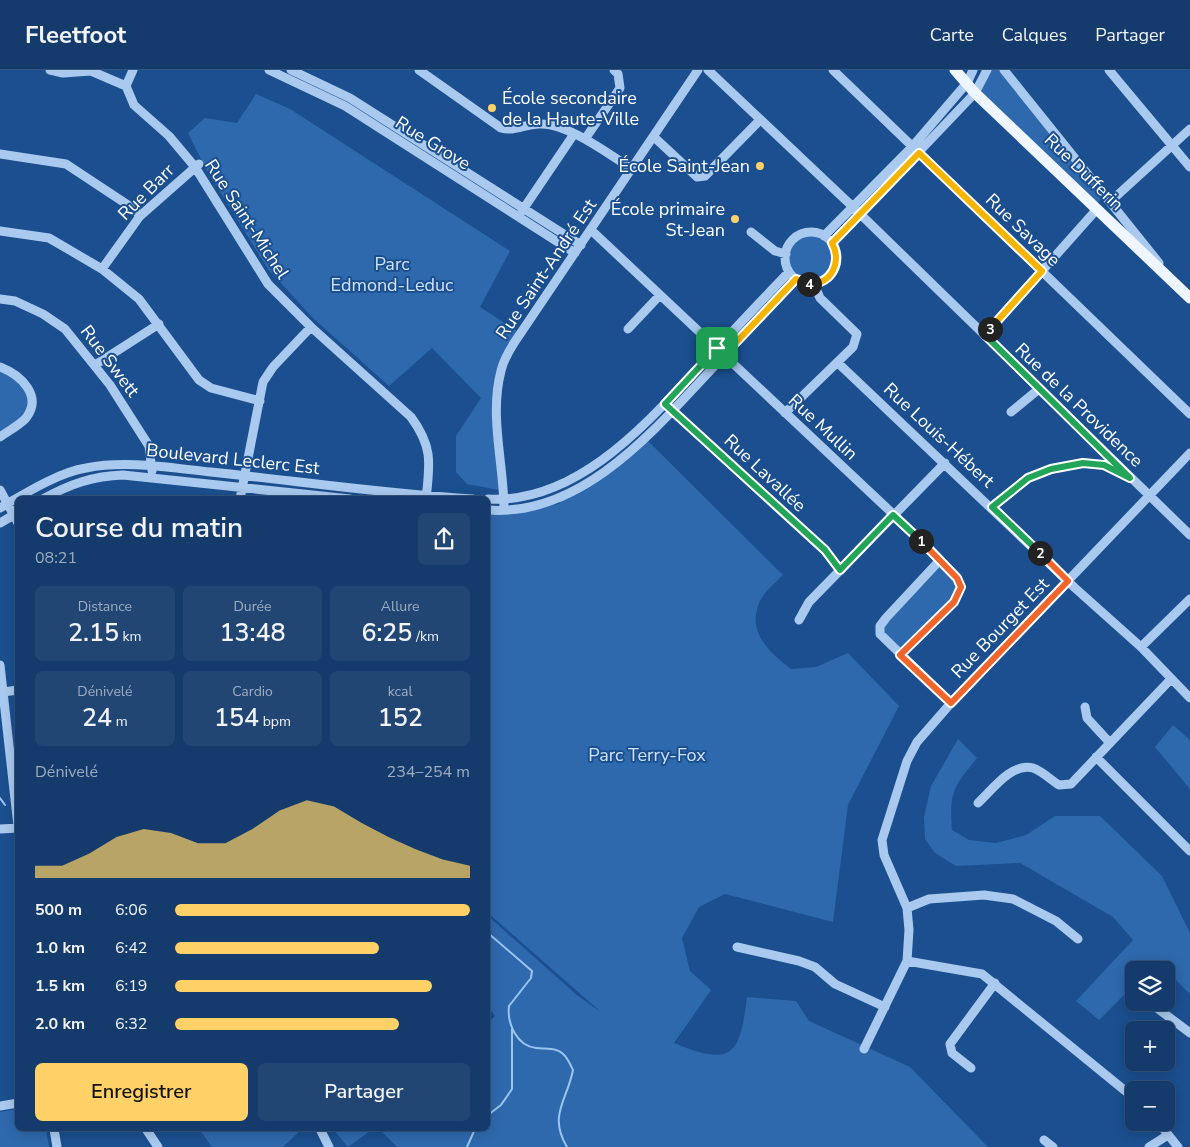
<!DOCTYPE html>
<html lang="fr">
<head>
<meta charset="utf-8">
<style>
  :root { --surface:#143b6b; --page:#214673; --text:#f1f3f6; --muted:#9dadc1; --line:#33557e; --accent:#ffd166 }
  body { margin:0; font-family:"Nunito Sans",sans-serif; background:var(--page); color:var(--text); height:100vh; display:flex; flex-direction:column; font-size:19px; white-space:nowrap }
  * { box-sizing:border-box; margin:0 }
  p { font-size:16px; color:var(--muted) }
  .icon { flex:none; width:28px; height:28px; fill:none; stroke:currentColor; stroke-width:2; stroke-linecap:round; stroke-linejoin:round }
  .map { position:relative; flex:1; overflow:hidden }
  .side { position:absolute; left:15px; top:426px; width:475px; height:635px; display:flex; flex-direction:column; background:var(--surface); border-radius:8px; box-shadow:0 2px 12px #0003,0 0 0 1px var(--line) }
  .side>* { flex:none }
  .buttons { position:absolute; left:1125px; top:891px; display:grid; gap:10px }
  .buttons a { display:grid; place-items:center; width:50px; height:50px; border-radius:8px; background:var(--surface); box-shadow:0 2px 12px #0003,0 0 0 1px var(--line); font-size:25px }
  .pin { position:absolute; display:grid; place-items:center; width:42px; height:42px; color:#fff; margin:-21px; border-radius:10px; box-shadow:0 2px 8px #0006 }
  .km { position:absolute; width:25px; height:25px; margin:-12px; border-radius:50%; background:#222; color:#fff; font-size:14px; line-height:25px; text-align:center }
  .round { display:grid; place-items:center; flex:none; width:52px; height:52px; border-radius:8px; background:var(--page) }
  .headline { display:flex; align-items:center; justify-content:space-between; height:85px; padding:0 20px }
  h1 { font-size:28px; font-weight:600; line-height:38px }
  .stats { display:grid; grid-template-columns:repeat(3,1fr); gap:8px; height:85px; padding:5px 20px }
  .stats div { display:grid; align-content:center; border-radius:8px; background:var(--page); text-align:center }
  .stats b { font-size:25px; font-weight:600 }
  .stats small { font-size:14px; font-weight:400 }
  .stats p { font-size:14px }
  .chart { height:140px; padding:10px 20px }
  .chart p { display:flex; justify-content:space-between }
  .chart svg { width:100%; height:90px; margin-top:5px; fill:var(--accent); opacity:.7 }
  .cta { display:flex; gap:10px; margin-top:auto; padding:10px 20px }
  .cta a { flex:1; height:58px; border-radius:8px; background:var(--accent); color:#111; font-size:20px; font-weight:600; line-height:58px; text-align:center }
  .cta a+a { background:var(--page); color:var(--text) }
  ul { padding:0 20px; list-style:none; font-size:16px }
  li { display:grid; grid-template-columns:80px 60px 1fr; align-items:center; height:38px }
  li i { height:12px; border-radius:6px; background:var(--accent) }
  header { display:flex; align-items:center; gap:30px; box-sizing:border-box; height:70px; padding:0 25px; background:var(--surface); border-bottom:1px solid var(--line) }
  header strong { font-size:24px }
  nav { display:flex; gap:28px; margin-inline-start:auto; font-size:18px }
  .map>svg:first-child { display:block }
</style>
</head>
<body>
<header>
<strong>Fleetfoot</strong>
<nav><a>Carte</a><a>Calques</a><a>Partager</a></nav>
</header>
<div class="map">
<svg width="1190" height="1077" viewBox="0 0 1190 1077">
  <rect width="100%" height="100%" fill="#1b4f8f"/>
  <!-- green -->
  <path fill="#2e69ad" d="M988,0H1001L1106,125L1094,136L975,23Z
    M256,24L290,39L510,181L480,237L520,263L514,273L497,325L504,421L467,414L456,402V366L481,328L432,278L389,316L313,248L268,199L206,99L188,63L205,48L237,53Z
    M785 188a26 26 0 1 1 52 0a26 26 0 1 1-52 0Z
    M0,302L18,309L35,333L0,369Z
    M648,371L783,505C776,512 764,522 760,531C746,562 769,582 791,599L816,597L848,583L899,636L848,735L833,852L725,824L699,837L682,868L690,901L711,920L674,973C732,997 740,986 747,927L796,931L809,951L910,997L988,1077H397L379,1059H488V953L495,946L488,937V846L578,926L601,942L488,843V445L559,434L563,428L611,402Z
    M942,492L960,508L957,531L903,589L880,564L889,545Z
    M1173,655L1190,670V719L1155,677Z
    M958,669L977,688C954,717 949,721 952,760L969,770L996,773L1026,765L1055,746H1100L1162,806L1190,863V924C1163,897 1170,900 1134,900V915L1099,950L1076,931L1133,870L1113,847L1020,793L956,796L935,783L925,769L924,747L931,716Z
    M17,1039L18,1059H46L49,1077H0V1042Z
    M199,1059H302L283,1077H212Z
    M333,1059H373L348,1077Z"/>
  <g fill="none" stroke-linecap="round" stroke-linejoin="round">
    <!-- stream -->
    <path stroke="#9cc4f0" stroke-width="2" d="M0,728L5,735
      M488,863L532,901L531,908L509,936C507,954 517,976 536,978C542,979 550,978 556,980C565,982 569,992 573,1000C567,1031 548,1045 567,1077
      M488,1045L501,1035L512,1019V959
      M467,1077L475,1059"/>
    <!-- minor -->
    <path stroke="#a9c9ee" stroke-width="9" d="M50,0L63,3L91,1L126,16L134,35L169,66L195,97L268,214L311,257L411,347C433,377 430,393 426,429
      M269,0L345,36L575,183
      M291,0L350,28L581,175
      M419,0L501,58C514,62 525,54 539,54C566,52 609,84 632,99
      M708,0L853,137L1190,465
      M833,0L1190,344
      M1004,0L1159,193
      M1109,0L1190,97
      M126,16L133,0
      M654,67L697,107L705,106L760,50
      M585,69L620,18L618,4L614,0
      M0,84L66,94L131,137L140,146
      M1111,131L1190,59
      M522,141L574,64
      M591,160L925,474L957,508L961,517L954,532L900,585
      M0,161L49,168L102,199L139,229L199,310L211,318L260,331
      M751,162L775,181L786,184
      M785 188a26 26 0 1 1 52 0a26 26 0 1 1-52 0Z
      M824,166L912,77L967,13L973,0
      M832,173L975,23L987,0
      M102,199L140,146L199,94
      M0,229L15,231L43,244L65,259L110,315L149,376L152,401
      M628,259L660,225
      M985,265L1097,139
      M838,293L1075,518L1141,577L1190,628
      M95,295L159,254
      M0,297C21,305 43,326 26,348C20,355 8,361 0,367
      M668,337L825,481L840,500
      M1011,342L1039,319
      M785,343L853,277L857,264L820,228L814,214
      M0,420L18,453
      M43,429C70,414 93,406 123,405L350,429
      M240,429L263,312L273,297L311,257
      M488,429C578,434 647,353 703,293C731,263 760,232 789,202
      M992,437L1028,408L1051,399L1083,393L1104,395L1123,404
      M0,438C24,424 59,402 86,398C127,390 170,398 211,402C298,411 385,424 473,429
      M488,440C580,447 651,364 708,303C737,272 766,240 796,209
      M504,440C504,394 489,346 501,301C503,291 509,281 514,273L698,0
      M0,453L17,443
      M940,490L886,548L880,556V564L951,633
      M799,550L809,532L945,393
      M1141,577L1190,529
      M0,595L18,756
      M3,622L18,620
      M1085,637L1087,648L1110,673
      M1096,687L1190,781
      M978,733C992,720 1012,692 1033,698C1042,701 1051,710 1059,715L1071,714L1171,609
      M0,759L18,758
      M907,838L929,829L984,825L1013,829L1056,851L1078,869
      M737,877L799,891L815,897L835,914L885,937
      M907,891L982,904L1134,1028
      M1157,938L1190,963
      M864,979L907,891L909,860L907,838L884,785L882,770L907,691L917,672L951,633L1190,383
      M971,998L952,983L950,974L995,913
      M0,1036L18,1033
      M1158,1052L1178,1077
      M54,1059L57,1077
      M146,1059L158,1077
      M320,1059L329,1077
      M1044,1070L1053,1077
      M1149,1077L1168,1065"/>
    <!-- major -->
    <path stroke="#f0f6ff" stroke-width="11" d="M955,0L975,23L1190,228"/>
  </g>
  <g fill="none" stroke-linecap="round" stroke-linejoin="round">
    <defs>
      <path id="split-1" d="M717,278L665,334L825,480L840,500L893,445L921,471"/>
      <path id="split-2" d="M921,471L957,508L961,517L954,532L900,585L951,633L1068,511L1040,483"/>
      <path id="split-3" d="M990,259L985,265L1130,408L1104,395L1083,393L1051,399L1028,408L992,437L1040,483"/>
      <path id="split-4" d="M809,214C832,214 842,192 832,173L919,83L1042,201L990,259"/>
      <path id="split-5" d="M717,278L724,285L796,209L809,214"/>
    </defs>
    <!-- split-1 casing -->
    <use href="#split-1" stroke="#fff" stroke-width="10"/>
    <!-- split-2 casing -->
    <use href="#split-2" stroke="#fff" stroke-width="10"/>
    <!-- split-3 casing -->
    <use href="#split-3" stroke="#fff" stroke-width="10"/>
    <!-- split-4 casing -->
    <use href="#split-4" stroke="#fff" stroke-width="10"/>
    <!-- split-5 casing -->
    <use href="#split-5" stroke="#fff" stroke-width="10"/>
    <!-- split-1 -->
    <use href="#split-1" stroke="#22a559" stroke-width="6"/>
    <!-- split-2 -->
    <use href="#split-2" stroke="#f0652b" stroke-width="6"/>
    <!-- split-3 -->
    <use href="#split-3" stroke="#22a559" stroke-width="6"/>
    <!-- split-4 -->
    <use href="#split-4" stroke="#f5b400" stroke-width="6"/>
    <!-- split-5 -->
    <use href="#split-5" stroke="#f5b400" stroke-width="6"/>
  </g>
  <!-- markers -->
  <g fill="#ffd166" stroke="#1b4f8f" stroke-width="2">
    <circle cx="492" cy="38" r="5"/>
    <circle cx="760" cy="96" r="5"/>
    <circle cx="735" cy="149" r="5"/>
  </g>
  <g text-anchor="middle" stroke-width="4" stroke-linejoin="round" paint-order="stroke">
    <!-- poi labels -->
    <g font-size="18" fill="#fff" stroke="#1b4f8f" text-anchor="end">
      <text x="502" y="34" text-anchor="start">École secondaire<tspan x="502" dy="21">de la Haute-Ville</tspan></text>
      <text x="750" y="102">École Saint-Jean</text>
      <text x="725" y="145">École primaire<tspan x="725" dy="21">St-Jean</tspan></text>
    </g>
    <!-- street labels -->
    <g font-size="18" fill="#fff" stroke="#1b4f8f">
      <text transform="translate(433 73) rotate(32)" y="6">Rue Grove</text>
      <text transform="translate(1084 102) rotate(44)" y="6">Rue Dufferin</text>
      <text transform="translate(146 122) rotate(-45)" y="6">Rue Barr</text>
      <text transform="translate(247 149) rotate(57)" y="6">Rue Saint-Michel</text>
      <text transform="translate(1023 160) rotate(44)" y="6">Rue Savage</text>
      <text transform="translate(546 199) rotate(-56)" y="6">Rue Saint-André Est</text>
      <text transform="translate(110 291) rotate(53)" y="6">Rue Swett</text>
      <text transform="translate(1079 335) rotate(44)" y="6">Rue de la Providence</text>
      <text transform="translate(823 357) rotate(43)" y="6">Rue Mullin</text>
      <text transform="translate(939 365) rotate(43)" y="6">Rue Louis-Hébert</text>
      <text transform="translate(233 389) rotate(6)" y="6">Boulevard Leclerc Est</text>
      <text transform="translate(765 403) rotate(43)" y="6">Rue Lavallée</text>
      <text transform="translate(1000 558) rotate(-46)" y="6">Rue Bourget Est</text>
    </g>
    <!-- park labels -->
    <g font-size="18" fill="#cfe3fa" stroke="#1b4f8f">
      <text x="392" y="200">Parc<tspan x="392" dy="21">Edmond-Leduc</tspan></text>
      <text x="647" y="691">Parc Terry-Fox</text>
    </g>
  </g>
</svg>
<div class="buttons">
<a><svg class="icon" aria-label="layers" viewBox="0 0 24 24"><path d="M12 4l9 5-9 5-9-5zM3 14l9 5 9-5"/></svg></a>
<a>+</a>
<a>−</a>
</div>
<div class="pin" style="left:717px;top:278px;background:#1e9e55"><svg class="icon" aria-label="arrive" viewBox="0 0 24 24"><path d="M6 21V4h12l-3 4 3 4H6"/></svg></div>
<b class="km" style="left:921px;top:471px">1</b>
<b class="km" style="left:1040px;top:483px">2</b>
<b class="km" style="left:990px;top:259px">3</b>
<b class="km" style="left:809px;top:214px">4</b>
<section class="side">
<div class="headline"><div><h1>Course du matin</h1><p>08:21</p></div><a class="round"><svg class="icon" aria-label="share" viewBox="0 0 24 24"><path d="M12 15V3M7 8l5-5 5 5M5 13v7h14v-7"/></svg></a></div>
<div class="stats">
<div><p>Distance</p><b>2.15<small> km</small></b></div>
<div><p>Durée</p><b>13:48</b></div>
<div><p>Allure</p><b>6:25<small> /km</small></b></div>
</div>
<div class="stats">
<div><p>Dénivelé</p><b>24<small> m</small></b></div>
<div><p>Cardio</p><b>154<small> bpm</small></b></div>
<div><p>kcal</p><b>152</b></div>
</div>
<div class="chart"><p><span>Dénivelé</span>234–254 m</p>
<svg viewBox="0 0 160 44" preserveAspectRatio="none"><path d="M0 44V38L10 38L20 32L30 24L40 20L50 22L60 27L70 27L80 20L90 11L100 6L110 9L120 17L130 24L140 30L150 35L160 38V44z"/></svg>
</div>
<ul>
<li><b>500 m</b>6:06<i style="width:100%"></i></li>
<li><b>1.0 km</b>6:42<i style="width:69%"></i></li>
<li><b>1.5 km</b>6:19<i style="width:87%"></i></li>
<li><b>2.0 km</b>6:32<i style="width:76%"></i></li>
</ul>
<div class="cta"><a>Enregistrer</a><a>Partager</a></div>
</section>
</div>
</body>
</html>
